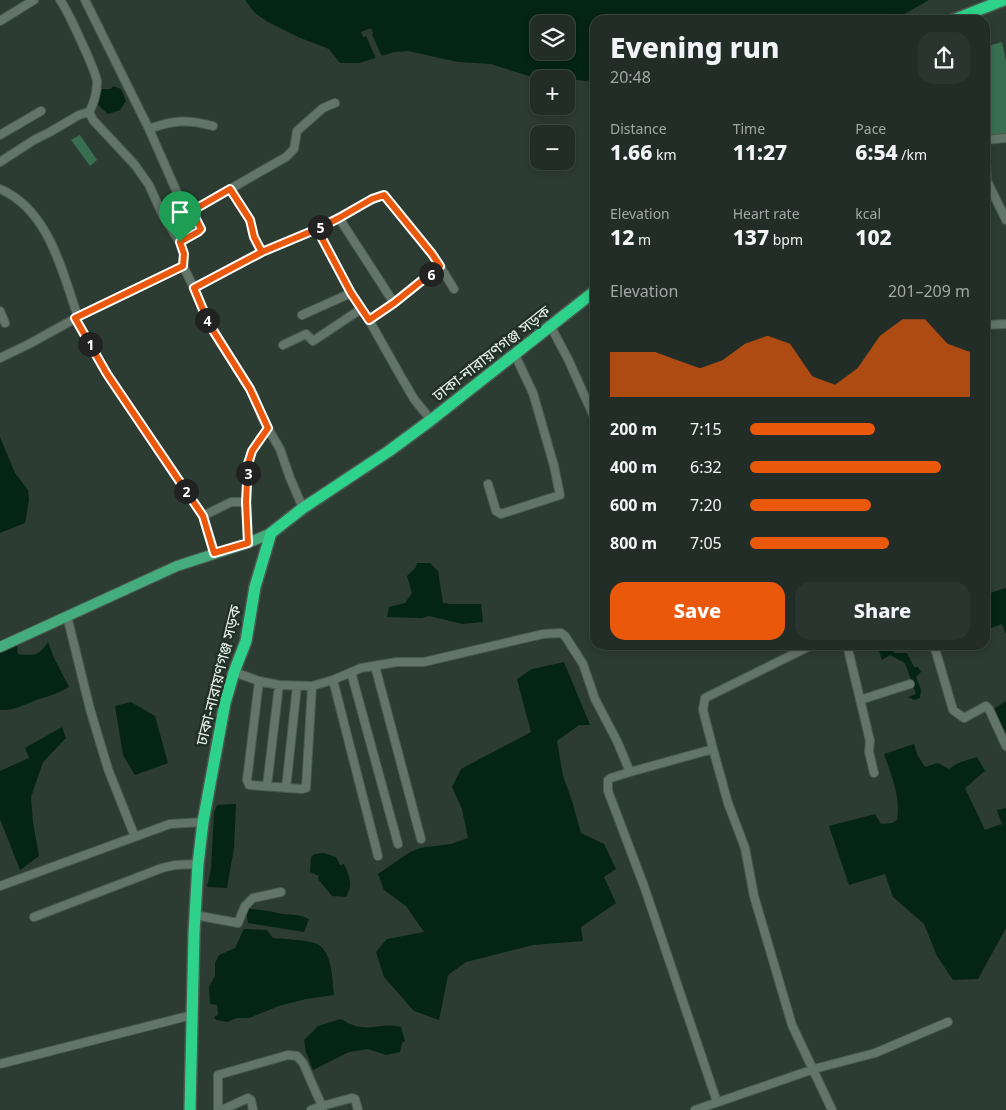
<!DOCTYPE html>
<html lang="en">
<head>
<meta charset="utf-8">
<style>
  :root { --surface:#212d26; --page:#29352e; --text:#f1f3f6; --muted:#a2a8a7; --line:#3e4943; --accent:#ea580c }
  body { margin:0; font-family:"Noto Sans","Noto Sans Bengali",sans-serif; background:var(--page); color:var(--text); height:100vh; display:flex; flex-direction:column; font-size:19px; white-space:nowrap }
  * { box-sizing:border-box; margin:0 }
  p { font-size:16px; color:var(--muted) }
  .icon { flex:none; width:28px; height:28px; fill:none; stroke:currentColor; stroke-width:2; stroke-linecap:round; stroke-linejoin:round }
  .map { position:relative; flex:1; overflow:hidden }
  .side { position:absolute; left:590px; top:15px; width:400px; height:635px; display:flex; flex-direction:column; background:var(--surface); border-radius:15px; box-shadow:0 2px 8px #0003,0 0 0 1px var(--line) }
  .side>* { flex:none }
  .tools { position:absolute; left:530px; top:15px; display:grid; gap:10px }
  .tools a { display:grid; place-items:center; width:45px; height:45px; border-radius:10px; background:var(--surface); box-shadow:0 2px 8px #0003,0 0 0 1px var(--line); font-size:25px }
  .pin { position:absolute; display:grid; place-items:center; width:42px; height:42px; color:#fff; margin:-51px -21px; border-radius:50% 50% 50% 0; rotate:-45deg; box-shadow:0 0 5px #0007 }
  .pin .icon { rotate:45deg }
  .km { position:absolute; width:25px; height:25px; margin:-12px; border-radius:50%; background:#222; color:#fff; font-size:14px; line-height:25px; text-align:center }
  .round { display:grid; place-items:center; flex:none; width:52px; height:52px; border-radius:15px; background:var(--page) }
  .summary { display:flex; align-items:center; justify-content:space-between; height:85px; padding:0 20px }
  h1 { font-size:28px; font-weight:800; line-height:38px }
  .metrics { display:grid; grid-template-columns:repeat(3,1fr); gap:8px; height:85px; padding:5px 20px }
  .metrics div { display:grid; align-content:center }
  .metrics b { font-size:21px; font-weight:800 }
  .metrics small { font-size:14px; font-weight:400 }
  .metrics p { font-size:14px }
  .chart { height:140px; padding:10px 20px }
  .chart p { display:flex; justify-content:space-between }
  .chart svg { width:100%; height:90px; margin-top:5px; fill:var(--accent); opacity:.7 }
  .action { display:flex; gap:10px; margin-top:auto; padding:10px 20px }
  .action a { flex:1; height:58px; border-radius:15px; background:var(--accent); color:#fff; font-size:20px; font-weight:800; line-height:58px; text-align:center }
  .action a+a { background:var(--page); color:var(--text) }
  ul { padding:0 20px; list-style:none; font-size:16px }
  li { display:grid; grid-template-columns:80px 60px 1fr; align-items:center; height:38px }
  li i { height:12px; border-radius:6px; background:var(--accent) }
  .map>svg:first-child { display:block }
</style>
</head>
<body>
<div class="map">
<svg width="1006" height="1110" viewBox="0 0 1006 1110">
  <rect width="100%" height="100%" fill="#2c3c32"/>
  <!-- green -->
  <path fill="#386f51" d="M1002,42L1006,61V139L985,141V47Z
    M80,135L97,160L90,166L71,140Z"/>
  <!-- water -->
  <path fill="#042414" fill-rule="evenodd" d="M245,0H929L901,16L883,20H595V80L585,81L560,77H532L491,64L458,62L408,51L394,52L359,63H340L329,49L298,37L268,22L255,13ZM539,24H566V51H539Z
    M113,86L121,89L126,101L120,110L108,114L97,104L102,89H111Z
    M0,437L15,473L28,490L29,500L25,523L0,533Z
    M417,563H430L438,571L443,603L450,604H481L483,622L463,624L429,616L422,618L387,617L389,607L405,603L412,593L407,576L416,567Z
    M986,587L990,593L1006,588V634L1002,624L991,628L988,623H985V588Z
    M48,642L54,658L69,687C59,693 50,696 39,699C25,704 15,711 0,710V653L9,646L17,645L18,654C34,656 39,656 48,642Z
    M877,645H892L894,653H907L914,667H918L921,672L916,677L921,690L920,698L914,700L908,697L916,694L905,663L890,655L882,660Z
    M564,662L590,725H579L557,741L563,776L572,801L581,833L604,844L616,869L604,877L616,903L581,927L583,941L533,945L466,962L448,975L439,1020L414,1011L384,977L376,952L387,939L424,932L406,906L384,890L378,874L410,852L420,848L451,844L468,838L462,809L452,787L461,769L531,732L517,679L532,669Z
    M1006,701V742L999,726L994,709Z
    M131,702L155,716L168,763L135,775L123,755L115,706Z
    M62,727L66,738L43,762L31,797L33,822L39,856L20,870L0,819V771L29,758L25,748Z
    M914,744L918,756L925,767L938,763L949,769L958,763L977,757L985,771L965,788L985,830L1002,824L997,810L1006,808V928L978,979L953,980L937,956L924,924L893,897L885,874L849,885L829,826L875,814L881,824L892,823L897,820C901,798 891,774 884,754Z
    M236,804L234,848L227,888L207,887L211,869L214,813L217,805Z
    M324,853L336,857L340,865L344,864C350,876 353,886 346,897L332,896L318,879L319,876L310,872L311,857L315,854Z
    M246,909C259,909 270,911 282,914C292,915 299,914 309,919L304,932L248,923Z
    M244,929L267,930L273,938C283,939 309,940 317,944C333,952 332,980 334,995L306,999L279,1006L249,1018H237L227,1022L216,1020L214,1017L218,1015L217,1005L210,1004L209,987L215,976V963L219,955L235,948Z
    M341,1019C367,1036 378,1021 401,1027L405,1041L402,1043L400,1052L386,1055L368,1049L349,1052L313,1070L306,1052L304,1040L318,1026Z"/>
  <!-- pier -->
  <path fill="#2c3c32" d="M371,28L373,33L372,34L383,59L377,61L366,36L363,37L361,32Z"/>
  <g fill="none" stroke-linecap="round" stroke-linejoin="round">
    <defs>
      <path id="minor" d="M60,0C67,9 96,71 97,82C97,91 94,104 89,112L93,120L135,165L149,185L163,216L180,242L184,254L183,266L194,288L209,324L254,395L262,418L280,449L290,478L303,508
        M85,0L149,129
        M0,21L34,0
        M0,135L41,111
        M985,140L1006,138
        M985,141L987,181L1006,220
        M0,162L34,140L50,132L79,115L89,112
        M0,189C49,210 62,271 78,317
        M230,189L250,220L254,237L261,252
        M317,229C340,218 361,203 384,195L432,254L440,266L394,303L339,218
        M174,233L183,210L179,197L149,129C173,120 188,119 213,126
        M180,242L198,232L201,229L194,215L197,208L286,157L294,149L297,131L323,108L335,103
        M440,266L454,289
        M194,288L261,252L317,229L351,293L369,320L400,375L414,399L431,420
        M0,311L5,323
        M302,315L351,293
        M75,318L107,374L203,516L215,553
        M369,320L394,303
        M985,325L1006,324
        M551,327L568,359L595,419
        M283,345L306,334L313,341L361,309
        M0,358L29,344L78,317L183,266
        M488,484L496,511L501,514L560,495L554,466L533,393L515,355
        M203,516L231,502H247
        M248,543L247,502V464L252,451L268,428
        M67,616L90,709L108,769L135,837
        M847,645L870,741L869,752L874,773
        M934,645L953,710L964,718L986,706L989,709L1006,746
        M375,666L421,839
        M234,672L259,681L279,685L312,686L333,680L361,668L397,662H424L543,634L561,633L565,636L583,664L595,699L617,741L630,772L713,749L728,803L745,848L754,896L792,1025L832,1110
        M351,672L398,844
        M333,680L378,856
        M259,681L247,780L249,785L302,789L306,788L312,686
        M860,700L910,684
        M713,749L703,710L705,698L812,645
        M630,772L611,778L608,780V791L644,886L717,1102
        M267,786L279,685
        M286,788L297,686
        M0,886L170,824L203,822
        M195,915L238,923L245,906L253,898L281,892
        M34,917L162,868L175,865L198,864
        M0,1064L192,1015
        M218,1110V1075L288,1055L297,1056L303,1063L322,1106L352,1098L355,1099L358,1110
        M222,1110L248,1098L251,1100L253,1110
        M311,1110L322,1106L323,1110
        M695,1110L814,1069L875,1053L948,1022"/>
      <path id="major" d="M0,647L177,566L248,543L271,533"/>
      <path id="highway" d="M953,20L1004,0
        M190,1110L194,933L198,864L203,822L225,703L234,672L246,641L255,587L271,533L303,508L389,451L431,420L595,291"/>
    </defs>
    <!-- minor casing -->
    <use href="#minor" stroke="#4b5950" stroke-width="10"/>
    <!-- major casing -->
    <use href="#major" stroke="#4b5950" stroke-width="12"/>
    <!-- highway casing -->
    <use href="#highway" stroke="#4b5950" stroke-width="14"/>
    <!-- minor -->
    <use href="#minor" stroke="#637469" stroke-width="8"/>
    <!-- major -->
    <use href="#major" stroke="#44ac7d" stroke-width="10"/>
    <!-- highway -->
    <use href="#highway" stroke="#2fd28a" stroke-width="11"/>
  </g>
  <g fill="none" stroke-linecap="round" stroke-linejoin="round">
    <defs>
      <path id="route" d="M180,242L184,254L183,266L75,318L107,374L203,516L214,553L248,543L246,502L248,464L252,451L268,428L250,389L209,324L194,288L262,252L317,229L339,218L372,199L384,195L432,254L440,266L394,303L369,320L351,293L317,229L262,252L254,237L250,220L230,189L197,208L194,215L201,229L198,232L180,242"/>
    </defs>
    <!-- route casing -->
    <use href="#route" stroke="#fff" stroke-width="10"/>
    <!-- route -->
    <use href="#route" stroke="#ea580c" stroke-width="6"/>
  </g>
  <g text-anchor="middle" stroke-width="5" stroke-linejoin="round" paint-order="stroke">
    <!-- street labels -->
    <g font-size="16" fill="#e7f1eb" stroke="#223128">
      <text transform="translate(491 353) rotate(-38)" y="6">ঢাকা-নারায়ণগঞ্জ সড়ক</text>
      <text transform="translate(218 675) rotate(-76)" y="6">ঢাকা-নারায়ণগঞ্জ সড়ক</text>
    </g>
  </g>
</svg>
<div class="tools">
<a><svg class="icon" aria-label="layers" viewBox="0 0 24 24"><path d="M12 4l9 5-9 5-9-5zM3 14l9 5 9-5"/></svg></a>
<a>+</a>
<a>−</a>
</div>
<div class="pin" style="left:180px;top:242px;background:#1e9e55"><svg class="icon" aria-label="arrive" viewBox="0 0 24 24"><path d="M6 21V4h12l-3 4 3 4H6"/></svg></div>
<b class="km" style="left:90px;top:344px">1</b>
<b class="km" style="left:186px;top:491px">2</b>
<b class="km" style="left:248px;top:473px">3</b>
<b class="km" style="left:207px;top:320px">4</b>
<b class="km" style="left:320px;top:227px">5</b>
<b class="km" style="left:431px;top:274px">6</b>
<section class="side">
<div class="summary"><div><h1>Evening run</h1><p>20:48</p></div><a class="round"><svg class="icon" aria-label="share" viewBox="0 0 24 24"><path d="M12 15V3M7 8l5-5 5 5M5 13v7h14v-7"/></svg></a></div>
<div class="metrics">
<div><p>Distance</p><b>1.66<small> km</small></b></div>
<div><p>Time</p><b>11:27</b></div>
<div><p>Pace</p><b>6:54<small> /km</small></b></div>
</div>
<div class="metrics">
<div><p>Elevation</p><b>12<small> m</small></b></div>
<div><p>Heart rate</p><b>137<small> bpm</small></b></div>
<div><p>kcal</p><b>102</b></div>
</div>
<div class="chart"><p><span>Elevation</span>201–209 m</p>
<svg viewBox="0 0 160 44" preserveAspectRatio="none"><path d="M0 44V22L10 22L20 22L30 26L40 30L50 26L60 18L70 14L80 18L90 34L100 38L110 30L120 14L130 6L140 6L150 18L160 22V44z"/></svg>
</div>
<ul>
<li><b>200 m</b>7:15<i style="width:57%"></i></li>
<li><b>400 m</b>6:32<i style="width:87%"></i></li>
<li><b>600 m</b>7:20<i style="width:55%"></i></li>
<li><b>800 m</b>7:05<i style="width:63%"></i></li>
</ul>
<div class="action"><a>Save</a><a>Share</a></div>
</section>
</div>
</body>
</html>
